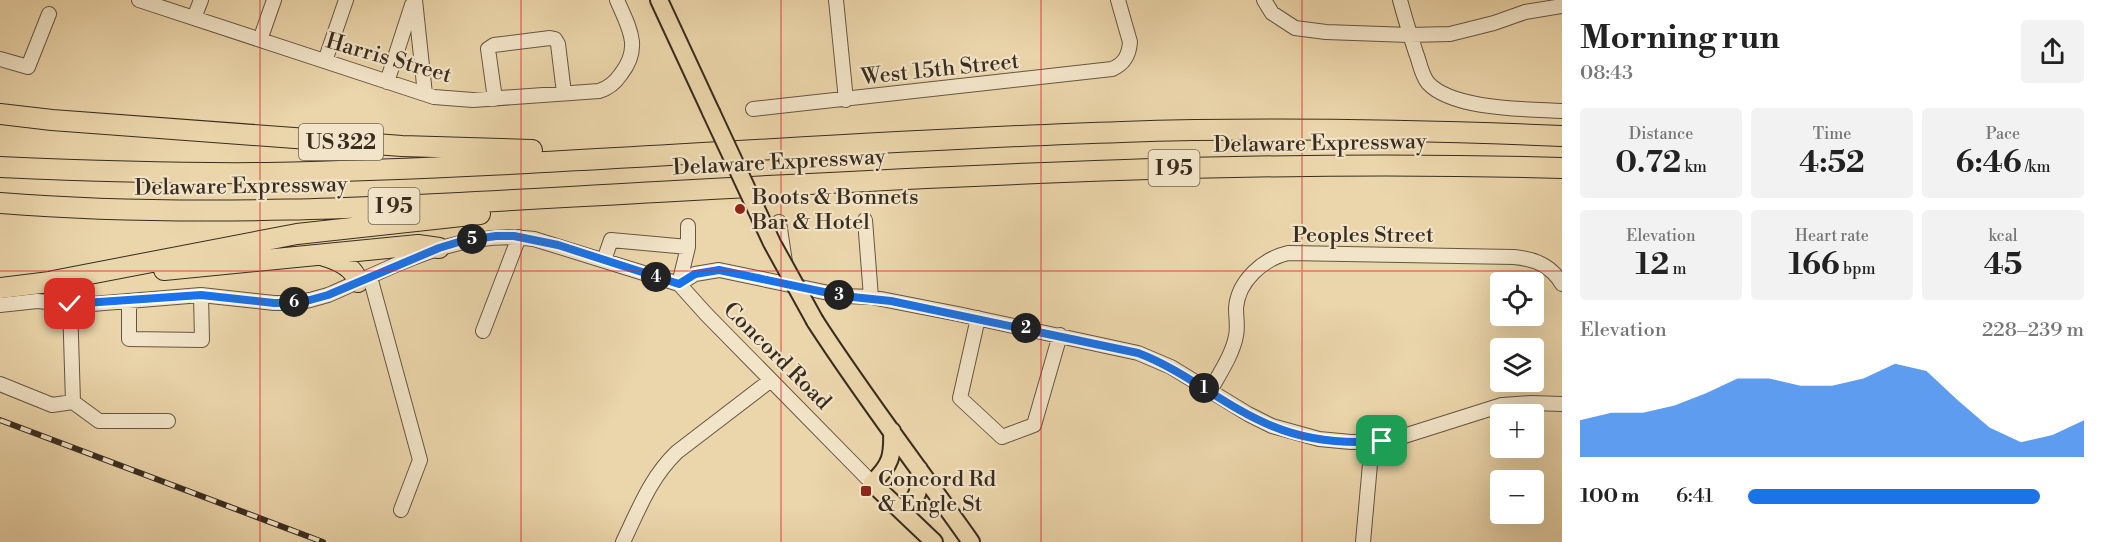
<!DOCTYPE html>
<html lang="en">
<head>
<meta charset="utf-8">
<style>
  :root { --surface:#fff; --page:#f2f2f2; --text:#222; --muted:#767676; --accent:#1a73e8 }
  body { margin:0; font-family:"Libre Bodoni",serif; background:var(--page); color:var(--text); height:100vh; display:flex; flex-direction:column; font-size:22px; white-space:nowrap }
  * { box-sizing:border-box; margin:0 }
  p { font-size:20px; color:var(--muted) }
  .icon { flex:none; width:33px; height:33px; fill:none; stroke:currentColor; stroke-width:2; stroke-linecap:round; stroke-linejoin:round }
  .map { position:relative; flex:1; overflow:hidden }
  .side { display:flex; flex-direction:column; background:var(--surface); width:540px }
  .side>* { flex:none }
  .controls { position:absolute; left:1490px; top:272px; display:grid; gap:12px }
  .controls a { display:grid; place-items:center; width:54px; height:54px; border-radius:6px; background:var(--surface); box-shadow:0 6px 24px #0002; font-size:30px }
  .pin { position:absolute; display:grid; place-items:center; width:51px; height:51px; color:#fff; margin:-26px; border-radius:12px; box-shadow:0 3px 9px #0006 }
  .km { position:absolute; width:30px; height:30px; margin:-15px; border-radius:50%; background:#222; color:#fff; font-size:16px; line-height:30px; text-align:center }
  .round { display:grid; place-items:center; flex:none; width:63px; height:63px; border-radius:6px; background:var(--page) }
  .overview { display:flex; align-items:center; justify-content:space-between; height:102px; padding:0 18px }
  h1 { font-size:33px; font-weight:700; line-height:45px }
  .metrics { display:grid; grid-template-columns:repeat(3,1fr); gap:9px; height:102px; padding:6px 18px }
  .metrics div { display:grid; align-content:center; border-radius:6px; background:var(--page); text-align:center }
  .metrics b { font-size:30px; font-weight:700 }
  .metrics small { font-size:16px; font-weight:400 }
  .metrics p { font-size:16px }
  .chart { height:168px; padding:12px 18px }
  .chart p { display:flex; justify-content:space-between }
  .chart svg { width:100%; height:108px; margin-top:6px; fill:var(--accent); opacity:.7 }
  ul { padding:0 18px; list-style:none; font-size:20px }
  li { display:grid; grid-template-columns:96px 72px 1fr; align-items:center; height:45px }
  li i { height:15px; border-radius:8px; background:var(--accent) }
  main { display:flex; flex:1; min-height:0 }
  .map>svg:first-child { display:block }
</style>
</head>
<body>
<main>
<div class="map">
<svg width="1562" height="542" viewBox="0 0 1562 542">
  <rect width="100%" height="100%" fill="#ebd5aa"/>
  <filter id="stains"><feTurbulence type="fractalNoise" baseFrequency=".00333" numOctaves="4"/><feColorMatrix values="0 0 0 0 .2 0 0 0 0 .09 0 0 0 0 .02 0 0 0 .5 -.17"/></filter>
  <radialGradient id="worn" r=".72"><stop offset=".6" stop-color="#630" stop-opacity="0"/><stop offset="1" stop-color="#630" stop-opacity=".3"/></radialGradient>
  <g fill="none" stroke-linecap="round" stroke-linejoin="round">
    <defs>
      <path id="minor" d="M139,0L434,97L473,100L599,91C609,88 615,83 621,74C642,47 629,28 617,0
        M415,0L425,94
        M836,0L846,100
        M1264,0L1272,13L1295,28L1326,32L1409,35L1450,34L1494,23L1525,12L1562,6
        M1400,0C1405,18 1410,35 1416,53C1420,63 1421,74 1428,83C1453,110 1527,109 1562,111
        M194,18L201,0
        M260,40L274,0
        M0,59L28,67L49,14
        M325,61L346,0
        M387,82L412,5
        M495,99L488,49L494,45L550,38L555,39L558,44L564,93
        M753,109L1112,69C1124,64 1129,56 1130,42L1118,0
        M865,220L871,297
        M779,222L785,262
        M604,260L611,240L688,247
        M370,277L420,460L401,510
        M679,284L695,274L719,270L843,296L871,297L958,314L1138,353L1171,367L1248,414L1272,426L1319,439L1351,442L1382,441L1404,436L1502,405L1531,403L1562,404
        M679,284L688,247V226
        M129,301V339L202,340L201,295
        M70,304L73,402L99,421H168
        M0,305L37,301L80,305L201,295L274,303H292L310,300L328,295C393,267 460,228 534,239L679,284L706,314L872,483
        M978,318L960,398L1002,437L1034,425L1060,335
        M483,331L519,237
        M0,384L52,405L73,402
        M1210,391C1219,374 1232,356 1236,336C1238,327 1236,317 1236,308C1238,281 1263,259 1288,253L1514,257C1534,259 1551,265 1562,284
        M623,542C639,509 650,478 677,452L771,380
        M1363,542L1372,442"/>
      <path id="major" d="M659,0L711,112
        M815,321C864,397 919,468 971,542
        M892,431C893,456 891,465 872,483L934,542
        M903,512C918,500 921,488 919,469"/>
      <path id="highway" d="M0,114L52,120L402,146L532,150
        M0,167C89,171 178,174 267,173C552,167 837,141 1122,132C1269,127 1415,130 1562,136
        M0,203C225,221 450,203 675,191C970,175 1266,159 1562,168
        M324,256C338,260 354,267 358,282
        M164,270L418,245L439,248
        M53,281L297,234L480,214
        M0,288L66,280"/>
    </defs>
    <!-- minor casing -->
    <use href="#minor" stroke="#665642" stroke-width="16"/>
    <!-- major casing -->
    <use href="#major" stroke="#392c20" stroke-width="20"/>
    <!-- highway casing -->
    <use href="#highway" stroke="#392c20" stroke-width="22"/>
    <!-- minor -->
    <use href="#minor" stroke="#f2e4c8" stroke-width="14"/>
    <!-- major -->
    <use href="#major" stroke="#ebd5aa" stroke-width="16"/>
    <!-- highway -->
    <use href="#highway" stroke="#ebd5aa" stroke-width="20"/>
    <defs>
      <path id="rail" d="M0,420L323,542"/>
    </defs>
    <!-- rail casing -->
    <use href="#rail" stroke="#392c20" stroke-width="6"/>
    <!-- rail -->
    <use href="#rail" stroke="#f2e4c8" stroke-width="4" stroke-dasharray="11" stroke-linecap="butt"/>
    <defs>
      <path id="major-bridge" d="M711,112L772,243L815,321"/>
    </defs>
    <!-- major-bridge casing -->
    <use href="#major-bridge" stroke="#392c20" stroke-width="20" stroke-linecap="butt"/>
    <!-- major-bridge -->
    <use href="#major-bridge" stroke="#ebd5aa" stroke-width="16"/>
  </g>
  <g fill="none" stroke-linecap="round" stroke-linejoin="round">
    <defs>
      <path id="route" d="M70,304L201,295L274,303H292L310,300L328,295L439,248L462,241L496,236H514L558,245L679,284L695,274L719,270L843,296L891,301L1138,353C1186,371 1225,407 1272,426C1306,440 1346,444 1382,441"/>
    </defs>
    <!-- route casing -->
    <use href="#route" stroke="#fff" stroke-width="12"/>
    <!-- route -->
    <use href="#route" stroke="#1a73e8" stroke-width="8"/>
  </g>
  <!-- grid -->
  <path fill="none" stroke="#d62828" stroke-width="1.5" stroke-opacity="0.55" d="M260,0V542M521,0V542M781,0V542M1041,0V542M1302,0V542M0,271H1562"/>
  <!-- markers -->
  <g fill="#8f2418" stroke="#f2e4c8" stroke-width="2">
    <circle cx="740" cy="209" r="6"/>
    <rect x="860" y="485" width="12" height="12" rx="3"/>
  </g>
  <g text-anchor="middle" stroke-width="4.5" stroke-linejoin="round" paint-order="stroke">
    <!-- shield labels -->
    <g fill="#f2e4c8" stroke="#706352" stroke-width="1.5">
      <rect x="299" y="124" width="84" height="36" rx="4.5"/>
      <rect x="1148.5" y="150" width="51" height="36" rx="4.5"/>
      <rect x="368.5" y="188" width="51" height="36" rx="4.5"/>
    </g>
    <g font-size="21" font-weight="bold" fill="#392c20">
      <text x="341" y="149">US 322</text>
      <text x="1174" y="175">I 95</text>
      <text x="394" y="213">I 95</text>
    </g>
    <!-- street labels -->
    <g font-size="22" fill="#392c20" stroke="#f2e4c8">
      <text transform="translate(389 57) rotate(16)" y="8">Harris Street</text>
      <text transform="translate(940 68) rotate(-6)" y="8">West 15th Street</text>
      <text transform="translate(1320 142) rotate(-1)" y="8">Delaware Expressway</text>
      <text transform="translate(779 161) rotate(-3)" y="8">Delaware Expressway</text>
      <text transform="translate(241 185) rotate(-1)" y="8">Delaware Expressway</text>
      <text x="1363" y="242">Peoples Street</text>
      <text transform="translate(778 355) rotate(45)" y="8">Concord Road</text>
    </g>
    <!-- poi labels -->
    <g font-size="22" fill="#392c20" stroke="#f2e4c8" text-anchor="start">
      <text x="752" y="204">Boots &amp; Bonnets<tspan x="752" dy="25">Bar &amp; Hotel</tspan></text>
      <text x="878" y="486">Concord Rd<tspan x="878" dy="25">&amp; Engle St</tspan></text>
    </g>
  </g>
  <rect width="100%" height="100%" filter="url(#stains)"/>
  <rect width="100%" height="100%" fill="url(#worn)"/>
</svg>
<div class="controls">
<a><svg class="icon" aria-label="locate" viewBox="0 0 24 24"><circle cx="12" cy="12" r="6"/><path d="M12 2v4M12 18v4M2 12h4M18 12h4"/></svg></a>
<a><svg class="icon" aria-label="layers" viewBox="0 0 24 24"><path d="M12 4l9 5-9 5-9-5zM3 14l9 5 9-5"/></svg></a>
<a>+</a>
<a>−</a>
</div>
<div class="pin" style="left:1382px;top:441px;background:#1e9e55"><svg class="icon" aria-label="arrive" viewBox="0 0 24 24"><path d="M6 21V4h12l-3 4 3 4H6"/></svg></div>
<div class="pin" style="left:70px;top:304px;background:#d93025"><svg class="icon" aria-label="check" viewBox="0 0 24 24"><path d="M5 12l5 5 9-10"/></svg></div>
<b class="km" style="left:1204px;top:388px">1</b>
<b class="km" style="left:1026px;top:328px">2</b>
<b class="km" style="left:839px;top:295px">3</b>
<b class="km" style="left:656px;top:277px">4</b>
<b class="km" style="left:472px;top:239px">5</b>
<b class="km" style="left:294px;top:302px">6</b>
</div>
<section class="side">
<div class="overview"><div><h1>Morning run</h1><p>08:43</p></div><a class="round"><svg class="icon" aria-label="share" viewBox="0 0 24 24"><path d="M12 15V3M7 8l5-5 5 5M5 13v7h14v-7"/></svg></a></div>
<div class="metrics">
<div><p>Distance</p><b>0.72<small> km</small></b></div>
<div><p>Time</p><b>4:52</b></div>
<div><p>Pace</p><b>6:46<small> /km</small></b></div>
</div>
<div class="metrics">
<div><p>Elevation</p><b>12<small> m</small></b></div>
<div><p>Heart rate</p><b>166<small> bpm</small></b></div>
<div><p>kcal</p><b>45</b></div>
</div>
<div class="chart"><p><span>Elevation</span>228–239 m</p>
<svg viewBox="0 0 160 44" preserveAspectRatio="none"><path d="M0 44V29L10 26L20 26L30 23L40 18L50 12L60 12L70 15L80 15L90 12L100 6L110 9L120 21L130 32L140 38L150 35L160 29V44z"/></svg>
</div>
<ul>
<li><b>100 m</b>6:41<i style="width:87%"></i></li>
</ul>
</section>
</main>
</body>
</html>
